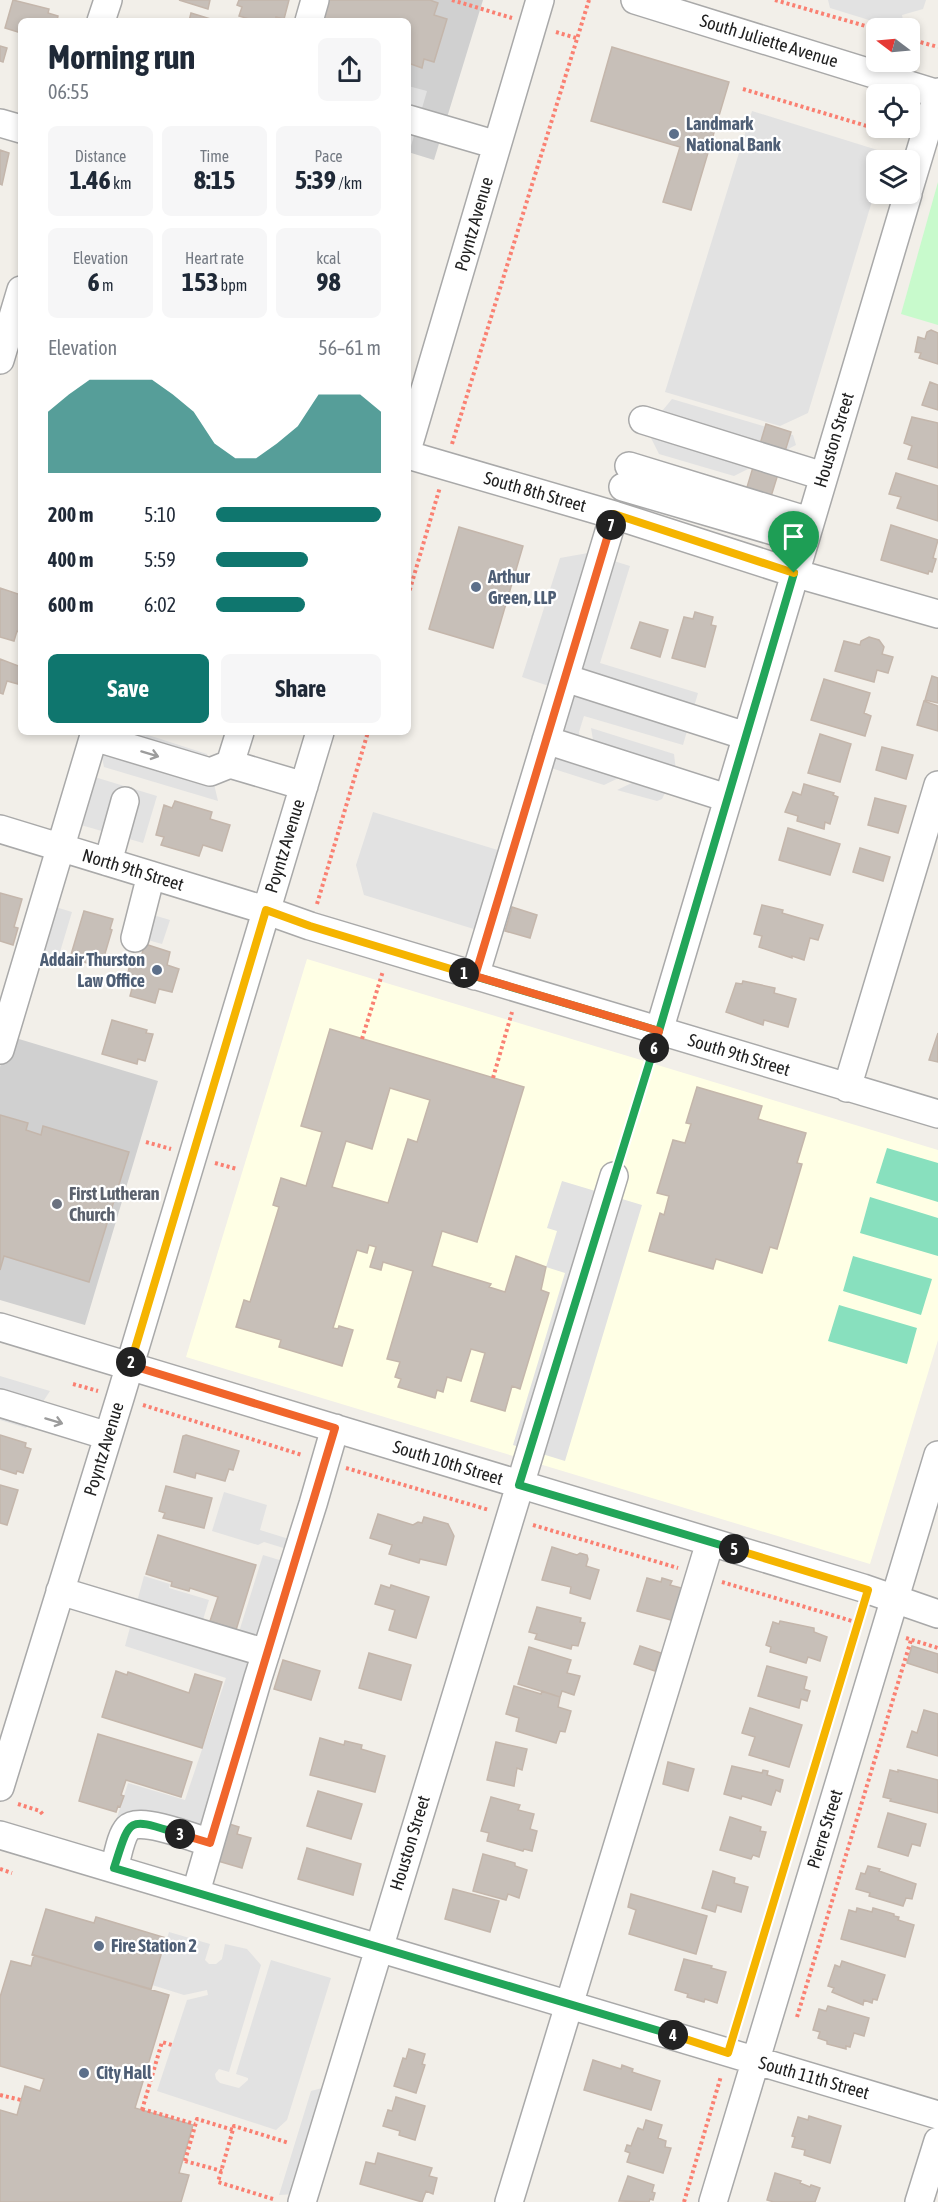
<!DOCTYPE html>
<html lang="en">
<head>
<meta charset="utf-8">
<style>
  :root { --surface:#fff; --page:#f6f6f7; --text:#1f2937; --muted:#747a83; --accent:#0f766e }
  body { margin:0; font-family:"Asap Condensed",sans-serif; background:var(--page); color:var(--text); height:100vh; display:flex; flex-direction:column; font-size:22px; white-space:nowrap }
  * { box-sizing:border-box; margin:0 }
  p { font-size:20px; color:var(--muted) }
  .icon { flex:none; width:33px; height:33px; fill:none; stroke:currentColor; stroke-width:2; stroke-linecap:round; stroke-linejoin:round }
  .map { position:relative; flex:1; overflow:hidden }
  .details { position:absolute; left:18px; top:18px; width:393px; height:717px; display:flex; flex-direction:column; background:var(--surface); border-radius:9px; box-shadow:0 3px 9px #0003 }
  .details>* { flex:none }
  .needle { width:39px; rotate:286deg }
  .controls { position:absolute; left:866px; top:18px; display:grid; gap:12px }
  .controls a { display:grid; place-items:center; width:54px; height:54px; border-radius:9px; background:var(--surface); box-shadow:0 3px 9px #0003; font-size:30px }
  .pin { position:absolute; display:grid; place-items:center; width:51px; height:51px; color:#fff; margin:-62px -26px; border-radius:50% 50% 50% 0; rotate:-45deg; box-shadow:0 0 6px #0007 }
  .pin .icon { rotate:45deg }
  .km { position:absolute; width:30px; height:30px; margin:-15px; border-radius:50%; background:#222; color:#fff; font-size:16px; line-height:30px; text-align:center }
  .round { display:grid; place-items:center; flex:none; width:63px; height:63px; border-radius:9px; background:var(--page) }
  .summary { display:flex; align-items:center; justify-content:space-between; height:102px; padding:0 30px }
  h1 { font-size:33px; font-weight:700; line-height:45px }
  .stats { display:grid; grid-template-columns:repeat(3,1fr); gap:9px; height:102px; padding:6px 30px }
  .stats div { display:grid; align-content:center; border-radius:9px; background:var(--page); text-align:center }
  .stats b { font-size:26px; font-weight:700 }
  .stats small { font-size:16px; font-weight:400 }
  .stats p { font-size:16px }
  .chart { height:168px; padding:12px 30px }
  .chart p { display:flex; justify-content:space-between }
  .chart svg { width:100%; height:108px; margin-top:6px; fill:var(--accent); opacity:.7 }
  .button { display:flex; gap:12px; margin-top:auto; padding:12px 30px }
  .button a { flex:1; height:69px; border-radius:9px; background:var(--accent); color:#fff; font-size:24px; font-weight:700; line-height:69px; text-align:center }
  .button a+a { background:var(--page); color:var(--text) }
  ul { padding:0 30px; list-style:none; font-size:20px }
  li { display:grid; grid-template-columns:96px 72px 1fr; align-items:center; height:45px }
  li i { height:15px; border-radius:8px; background:var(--accent) }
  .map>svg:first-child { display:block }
</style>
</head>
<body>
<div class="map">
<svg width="938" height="2202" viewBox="0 0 938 2202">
  <rect width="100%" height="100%" fill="#f2efe9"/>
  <!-- education -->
  <path fill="#ffffe5" d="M307,959L938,1150V1340L870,1564L186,1357Z"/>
  <!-- religious -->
  <path fill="#d0d0d0" d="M321,0H483L434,160L408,152V21Z
    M9,1036L158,1081L85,1325L0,1300V1067Z"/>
  <!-- park -->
  <path fill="#c8facc" d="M938,182V325L901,314Z"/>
  <!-- pitch -->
  <path fill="#88e0be" d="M887,1148L938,1163V1202L876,1183Z
    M870,1197L938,1218V1256L860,1233Z
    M853,1256L932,1279L921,1315L843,1291Z
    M839,1305L917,1328L907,1364L828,1341Z"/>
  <!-- parking -->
  <path fill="#e2e2e2" d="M828,0H926L923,9L902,15L904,26L895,28L830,8Z
    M408,86L427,91L409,153L408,152Z
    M752,111L887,153L884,160H876V188L808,413L780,426L665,392Z
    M672,399L793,435L796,445L734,476L659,454L651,438L658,416Z
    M588,553L630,566L600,663L698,693L683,745L584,716L579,732L581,743L594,746L591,728L674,754L676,771L662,799L657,801L617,790L640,779L627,774L604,785L526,760L549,686L522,677L560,558Z
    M104,732H146L145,734L207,754L218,801L104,767L100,748Z
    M88,775L157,796L143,843L74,823Z
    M373,812L501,851L477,930L364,895L356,865Z
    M49,905L72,912L57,962L39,968L31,965Z
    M133,909L170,920L162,944L144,939L140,951L121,945Z
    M562,1181L642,1205L565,1461L513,1445L565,1273L546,1267L557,1231L547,1228Z
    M0,1376L50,1391L26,1428L0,1420Z
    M224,1492L267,1505L260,1530L305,1544L211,1854L115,1824L128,1783L185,1800L226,1678L125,1646L144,1576L170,1584L169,1588L209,1600L202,1623L238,1635L263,1555L286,1562L290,1550L264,1542L258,1545L212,1531Z
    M169,1932L210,1944L205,1960L209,1964H216L222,1959L225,1944L247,1949L261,1965L229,2072L219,2069L215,2074L216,2079L220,2083L239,2088L248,2080V2078L236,2074L271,1960L331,1978L287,2120L276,2130L157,2091L187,2000L208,1995L207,1990L184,1995L152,1985Z
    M326,2087L294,2194L279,2195L311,2091Z"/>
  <!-- building -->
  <path fill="#c7bfb8" stroke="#c4b6ab" stroke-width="1.5" fill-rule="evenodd" d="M13,0L49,9L48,13L58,16L57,21H21V33L5,28Z
    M179,0H210L208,9Z
    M239,0H289L284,19L276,17L275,21H256L239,16L242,7L237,5Z
    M327,0H430L438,3L434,15L447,19L434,62L424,59L422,68L408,63V21H320Z
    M191,13L217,21H189Z
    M0,46L7,48L3,62L0,61Z
    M612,47L729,82L691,210L663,202L680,147L591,121Z
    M0,150L9,153L2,185L0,184Z
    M931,330L938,333V364L919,358L921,353L915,352L918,337L925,339L927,332Z
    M930,382L938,385V410L922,405Z
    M912,417L938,423V468L908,459L912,446L904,443Z
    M766,424L791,432L760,532L736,524Z
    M896,473L938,486V521L897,508L901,497L889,494Z
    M891,525L938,540L933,558L936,559L932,572L929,571L928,574L881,560Z
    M459,527L523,546L493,648L429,629Z
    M0,588L21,595V633L17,631L14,641L0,637Z
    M695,612L713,617L711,625L716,626L705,667L672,658L684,617L693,619Z
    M640,622L668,630L660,657L631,648Z
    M869,637L879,640L884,647L882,654L893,657L888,673L877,670L874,682L835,671L844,641L860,645L861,641Z
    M0,659L21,667L18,684L7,681L3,694L0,693Z
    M932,676L938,678V703L925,700Z
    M824,679L870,693L864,713L871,716L865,736L811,720Z
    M924,701L938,706V731L917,725Z
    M820,734L851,744L840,782L808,773Z
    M882,747L913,755L906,779L876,770Z
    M804,784L834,793L833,795L838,797L830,824L825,822L824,829L797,821L798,816L785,812L793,792L801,795Z
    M875,798L906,806L898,833L868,825Z
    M175,801L212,812L210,819L230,825L222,851L203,845L199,856L161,845L164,837L156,835L164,805L172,808Z
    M788,828L840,844L830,875L779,860Z
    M860,848L890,857L883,881L853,872Z
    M0,893L22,899L14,927L18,928L13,945L0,941Z
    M762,905L783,910L782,913L823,925L818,940L810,938L804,960L792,956V958L759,947L762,936L754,934Z
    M512,907L537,915L530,938L505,931Z
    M84,911L113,919L110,929L112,930L101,967L70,958Z
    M145,944L170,952L167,965L179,969L172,992L159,989L155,1003L130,996L134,981L126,979L133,955L141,957Z
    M743,981L775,988L774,993L796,999L788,1027L764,1020L763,1025L726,1012L736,983L742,984Z
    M112,1020L147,1030L146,1033L153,1034L145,1061L138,1059L137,1064L102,1054Z
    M330,1029L524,1087L477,1242L442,1231L432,1266L491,1284L489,1287L505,1292L516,1256L546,1267L541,1290L549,1293L520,1389L512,1386L505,1411L471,1401L485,1353L471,1349L461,1381L447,1377L443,1392L437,1390L435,1398L398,1387L401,1379L395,1377L400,1362L387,1359L413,1271L383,1262L381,1270L370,1267L376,1247L369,1245L367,1253L357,1250L333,1328L338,1329L339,1326L353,1330L342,1366L279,1347L281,1340L236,1327L244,1300L250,1302L279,1207L273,1205L281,1178L306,1186L322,1132L301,1126ZM390,1088L430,1100L417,1142L408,1139L388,1203L332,1187L346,1141L372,1149Z
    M938,1033V1062L929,1060Z
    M697,1087L762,1106L758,1119L806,1133L797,1163L802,1164L777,1249L770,1247L762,1273L716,1259L713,1269L649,1251L660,1213L664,1215L669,1196L657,1193L673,1140L685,1143L691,1124L686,1123Z
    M0,1115L28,1123L26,1130L41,1135L43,1126L129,1152L89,1282L4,1256L0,1270Z
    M0,1435L26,1443L25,1447L31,1449L23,1473L17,1471L16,1474L0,1469Z
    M186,1435L239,1451L233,1470L229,1469L225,1481L196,1473L195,1478L174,1472L183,1436Z
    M0,1485L18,1490L7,1525L0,1523Z
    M166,1486L212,1498L204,1528L163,1518L165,1513L159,1511Z
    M378,1514L413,1525L418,1522L422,1523L424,1517L448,1524L454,1536L446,1565L420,1559L419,1563L389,1554L392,1545L370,1538Z
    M158,1535L256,1565L236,1630L210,1621L218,1597L190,1588L189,1591L171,1586L172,1582L146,1574Z
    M552,1547L577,1555L580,1553L587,1555L588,1559L586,1566L599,1570L590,1599L570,1593L571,1587L542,1580Z
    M647,1578L661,1582L662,1578L672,1581L670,1585L685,1589L675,1621L637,1611Z
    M381,1585L390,1588L391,1585L429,1597L416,1638L389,1630L395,1610L375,1604Z
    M537,1607L581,1618L580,1622L585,1623L578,1646L572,1645L571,1649L535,1639L537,1634L529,1632Z
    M780,1621L814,1628V1632L827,1637L820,1661L808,1657L806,1663L770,1652L771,1647L766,1645L773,1622L779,1624Z
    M640,1646L661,1653L655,1671L634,1664Z
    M912,1646L938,1654V1673L907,1663Z
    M529,1647L571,1660L567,1673L580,1676L574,1695L562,1691L560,1697L518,1684Z
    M369,1653L411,1665L401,1700L359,1688Z
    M283,1660L320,1671L311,1700L274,1689Z
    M767,1666L807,1677L804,1689L810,1691L807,1701L801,1699L799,1708L758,1696Z
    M116,1671L127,1675L128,1672L189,1693L195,1674L222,1682L202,1748L102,1717Z
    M514,1686L541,1694L542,1691L560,1697L558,1707L571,1711L565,1732L560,1731L556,1743L516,1731L519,1718L506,1714Z
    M750,1708L802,1725L789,1767L749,1755L755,1737L742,1733Z
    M924,1710L938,1714V1756L907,1747L912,1731L917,1733Z
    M98,1734L192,1762L181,1797L126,1780L121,1795L124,1796L120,1807L118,1806L116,1812L79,1801Z
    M320,1738L344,1745L345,1741L362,1745L361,1749L385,1756L375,1792L310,1775Z
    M496,1742L527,1749L522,1770L517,1768L514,1786L487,1780Z
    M668,1762L694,1769L688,1791L663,1784Z
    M732,1766L762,1773L763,1770L768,1771L767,1775L783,1780L780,1792L776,1790L771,1805L742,1796L741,1799L724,1794Z
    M890,1770L898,1772V1770L938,1780V1813L890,1801L891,1799L883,1797Z
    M318,1791L362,1804L351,1839L307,1826Z
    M491,1797L520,1805L518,1810L534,1814L530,1829L537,1831L532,1851L524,1849L523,1851L487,1841L489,1833L481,1831Z
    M888,1813L926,1824L920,1846L912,1844L908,1856L878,1847Z
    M730,1817L761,1827L760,1831L766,1832L759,1857L753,1855L751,1859L720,1850Z
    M223,1822L239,1827L237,1834L251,1838L242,1868L211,1859Z
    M307,1848L361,1864L353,1895L298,1879Z
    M483,1854L515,1863V1866L527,1870L519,1898L508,1894L506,1900L473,1891Z
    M868,1866L880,1869L879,1871L916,1884L912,1899L906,1898L903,1906L869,1896L870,1893L856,1889L861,1873L865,1874Z
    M713,1871L735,1878L734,1883L748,1887L741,1912L717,1905L715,1912L702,1908Z
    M453,1889L499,1901L490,1932L445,1919Z
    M631,1894L707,1916L696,1954L629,1934L636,1910L628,1907Z
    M857,1908L872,1912L873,1908L894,1914V1916L899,1917L898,1920L914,1925L905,1957L841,1939L849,1910L856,1912Z
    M46,1909L94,1923L96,1917L166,1938L151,1989L32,1955Z
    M34,1955L169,1995L135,2108L193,2125L179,2173L189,2175L181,2202H0V2110L17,2115L25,2086L40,2091L44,2079L0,2066V1997L11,1961L31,1966Z
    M684,1959L712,1966L711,1968L726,1972L717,2003L705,1999L704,2002L687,1997L688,1994L675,1990Z
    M842,1961L885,1975L877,2000L873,1999L872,2003L864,2000L863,2005L832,1992L834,1988L828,1986L835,1965L840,1967Z
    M828,2006L869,2018L864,2036L854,2033L850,2047L846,2046V2049L827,2044V2041L818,2038L820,2032L813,2030L819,2009L826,2011Z
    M409,2049L425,2054L422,2064L425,2065L416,2093L394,2086L403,2058L406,2059Z
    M593,2060L621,2069L622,2065L633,2069L632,2072L660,2081L651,2110L584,2090Z
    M396,2097L425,2106L415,2140L399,2135L400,2131L383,2126L388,2110L392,2111Z
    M809,2116L841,2126L830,2163L804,2155L805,2150L792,2147L795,2137L792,2136L798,2117L808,2120Z
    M646,2120L662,2125L658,2138L666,2141L665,2147L671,2148L663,2173L627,2162L630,2153L625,2151L627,2145L631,2146L636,2132L638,2128L643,2130Z
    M378,2153L432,2168L429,2176L437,2178L433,2194L426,2191L422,2202L360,2184L366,2162L375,2164Z
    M775,2173L801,2181L800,2183L810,2187L811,2185L820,2188L815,2202H774L767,2200Z
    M628,2176L654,2185L652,2192L655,2193L653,2200L650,2199L649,2202L619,2201Z"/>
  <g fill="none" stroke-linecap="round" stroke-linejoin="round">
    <defs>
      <path id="minor" d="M635,0L938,94
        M101,21L108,0
        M309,21L315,0
        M408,119L497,145
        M0,123L21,129
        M909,189L938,92
        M0,360L21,290
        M643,420L823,476
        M408,447L540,0
        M408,455L614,515L794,573L938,614
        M629,466L809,521
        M623,487L804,540
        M565,678L746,736
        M94,737L210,772L230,764L304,786
        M546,740L727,798
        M230,764L240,732
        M0,829L265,910L310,926L938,1114
        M108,862L125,801
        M135,938L151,875
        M475,976L614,515
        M659,1031L908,194
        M0,1050L95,732
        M847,1088L938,785
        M0,1327L863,1588L938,1614
        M0,1403L108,1436
        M60,1591L266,1653
        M0,1787L120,1398L320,732
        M0,1835L938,2115
        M114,1868C118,1856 120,1837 128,1828C139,1816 195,1838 210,1843
        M196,1892L258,1678L313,1504L335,1428
        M302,2202L614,1176
        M509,2202L710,1542
        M713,2202L938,1455
        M919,2202L938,2141"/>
    </defs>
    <!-- minor casing -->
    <use href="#minor" stroke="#a9a9a9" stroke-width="30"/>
    <!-- path -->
    <path stroke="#fa8072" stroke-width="4" stroke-dasharray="3 3" stroke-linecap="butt" d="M452,0L512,18
      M775,0L876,29
      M556,32L576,38
      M909,39L938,47
      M743,89L897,135
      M452,444L589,0
      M408,596L440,487
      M317,904L368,732
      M362,1039L383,971
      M493,1078L512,1012
      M146,1142L171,1149
      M621,1154L652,1052
      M215,1163L237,1169
      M73,1384L98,1391
      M143,1405L302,1455
      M346,1468L489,1510
      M533,1525L678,1568
      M722,1582L862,1624
      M906,1638L938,1648
      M18,1804L40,1811L44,1816
      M0,1869L12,1873
      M797,2017L911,1640
      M735,2031L861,1611
      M0,2095L21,2100
      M142,2109L195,2124
      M142,2110L162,2042L172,2045
      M185,2161L197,2119L233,2130
      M185,2161L222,2171
      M273,2199L218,2182L234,2126L289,2143
      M684,2202L721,2076"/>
    <!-- minor -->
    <use href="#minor" stroke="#fff" stroke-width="27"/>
  </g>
  <!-- one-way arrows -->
  <defs><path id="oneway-shaft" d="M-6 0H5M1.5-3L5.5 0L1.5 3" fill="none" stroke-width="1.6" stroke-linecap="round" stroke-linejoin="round" transform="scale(1.5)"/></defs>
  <g stroke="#9c9c9c">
    <use href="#oneway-shaft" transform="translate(150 754) rotate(17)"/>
    <use href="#oneway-shaft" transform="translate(54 1421) rotate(17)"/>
  </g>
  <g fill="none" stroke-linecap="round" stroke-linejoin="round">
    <defs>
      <path id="split-1" d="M464,973L659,1031L794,573"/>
      <path id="split-2" d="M131,1362L266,910L310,926L464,973"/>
      <path id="split-3" d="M131,1362L130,1365L335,1428L210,1843L180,1834"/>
      <path id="split-4" d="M180,1834C127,1818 131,1815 114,1868L673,2035"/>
      <path id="split-5" d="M673,2035L728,2053L868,1590L734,1549"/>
      <path id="split-6" d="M654,1048L519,1485L734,1549"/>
      <path id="split-7" d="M611,525L475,976L659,1031L654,1048"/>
      <path id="split-8" d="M611,525L614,514L794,573"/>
    </defs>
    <!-- split-1 casing -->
    <use href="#split-1" stroke="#fff" stroke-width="12"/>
    <!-- split-2 casing -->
    <use href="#split-2" stroke="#fff" stroke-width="12"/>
    <!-- split-3 casing -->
    <use href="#split-3" stroke="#fff" stroke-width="12"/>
    <!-- split-4 casing -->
    <use href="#split-4" stroke="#fff" stroke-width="12"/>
    <!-- split-5 casing -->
    <use href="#split-5" stroke="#fff" stroke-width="12"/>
    <!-- split-6 casing -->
    <use href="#split-6" stroke="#fff" stroke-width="12"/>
    <!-- split-7 casing -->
    <use href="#split-7" stroke="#fff" stroke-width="12"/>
    <!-- split-8 casing -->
    <use href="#split-8" stroke="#fff" stroke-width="12"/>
    <!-- split-1 -->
    <use href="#split-1" stroke="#22a559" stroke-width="8"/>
    <!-- split-2 -->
    <use href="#split-2" stroke="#f5b400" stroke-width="8"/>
    <!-- split-3 -->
    <use href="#split-3" stroke="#f0652b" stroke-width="8"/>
    <!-- split-4 -->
    <use href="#split-4" stroke="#22a559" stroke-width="8"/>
    <!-- split-5 -->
    <use href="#split-5" stroke="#f5b400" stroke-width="8"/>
    <!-- split-6 -->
    <use href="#split-6" stroke="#22a559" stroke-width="8"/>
    <!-- split-7 -->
    <use href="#split-7" stroke="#f0652b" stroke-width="8"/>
    <!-- split-8 -->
    <use href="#split-8" stroke="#f5b400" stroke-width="8"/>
  </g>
  <!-- markers -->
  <g fill="#5c6f8a" stroke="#fff" stroke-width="2">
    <circle cx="674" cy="134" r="6"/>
    <circle cx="476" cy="587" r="6"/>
    <circle cx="157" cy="970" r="6"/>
    <circle cx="99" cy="1946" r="6"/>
    <circle cx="84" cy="2073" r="6"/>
  </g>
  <circle fill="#6b7280" stroke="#fff" stroke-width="2" cx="57" cy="1204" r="6"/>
  <g text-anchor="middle" stroke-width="4.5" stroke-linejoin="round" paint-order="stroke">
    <!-- street labels -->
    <g font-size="18" fill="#222" stroke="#fff">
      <text transform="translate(769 41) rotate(17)" y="6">South Juliette Avenue</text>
      <text transform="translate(474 224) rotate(-74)" y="6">Poyntz Avenue</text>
      <text transform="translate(834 440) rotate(-73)" y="6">Houston Street</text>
      <text transform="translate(535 492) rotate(16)" y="6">South 8th Street</text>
      <text transform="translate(285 846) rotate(-73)" y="6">Poyntz Avenue</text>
      <text transform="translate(133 870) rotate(17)" y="6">North 9th Street</text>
      <text transform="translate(739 1055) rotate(17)" y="6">South 9th Street</text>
      <text transform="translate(104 1449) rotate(-73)" y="6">Poyntz Avenue</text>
      <text transform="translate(448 1463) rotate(17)" y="6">South 10th Street</text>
      <text transform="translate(825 1829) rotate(-73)" y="6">Pierre Street</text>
      <text transform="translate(410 1843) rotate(-73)" y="6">Houston Street</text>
      <text transform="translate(814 2078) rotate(16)" y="6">South 11th Street</text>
    </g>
    <!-- service labels -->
    <g font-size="18" font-weight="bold" fill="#4e5e75" stroke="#fff" text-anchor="start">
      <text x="686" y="130">Landmark<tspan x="686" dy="21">National Bank</tspan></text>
      <text x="488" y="583">Arthur<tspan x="488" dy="21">Green, LLP</tspan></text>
      <text x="145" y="966" text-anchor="end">Addair Thurston<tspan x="145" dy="21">Law Office</tspan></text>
      <text x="111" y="1952">Fire Station 2</text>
      <text x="96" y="2079">City Hall</text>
    </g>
    <!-- worship labels -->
    <g font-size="18" font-weight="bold" fill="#5b616d" stroke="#fff" text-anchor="start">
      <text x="69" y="1200">First Lutheran<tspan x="69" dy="21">Church</tspan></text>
    </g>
  </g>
</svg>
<div class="controls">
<a><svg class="needle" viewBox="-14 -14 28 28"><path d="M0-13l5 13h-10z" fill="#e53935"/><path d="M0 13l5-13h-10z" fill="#747a83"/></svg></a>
<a><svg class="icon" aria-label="locate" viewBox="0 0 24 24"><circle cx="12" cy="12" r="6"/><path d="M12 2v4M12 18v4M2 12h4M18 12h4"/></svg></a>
<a><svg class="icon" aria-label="layers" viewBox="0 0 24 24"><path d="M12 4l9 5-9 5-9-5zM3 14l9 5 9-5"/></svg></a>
</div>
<div class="pin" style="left:794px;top:573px;background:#1e9e55"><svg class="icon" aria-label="arrive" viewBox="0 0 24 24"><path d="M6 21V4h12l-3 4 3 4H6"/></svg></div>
<b class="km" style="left:464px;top:973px">1</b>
<b class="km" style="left:131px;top:1362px">2</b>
<b class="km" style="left:180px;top:1834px">3</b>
<b class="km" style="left:673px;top:2035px">4</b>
<b class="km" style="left:734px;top:1549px">5</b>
<b class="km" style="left:654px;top:1048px">6</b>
<b class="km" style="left:611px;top:525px">7</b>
<section class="details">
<div class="summary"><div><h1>Morning run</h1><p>06:55</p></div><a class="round"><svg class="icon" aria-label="share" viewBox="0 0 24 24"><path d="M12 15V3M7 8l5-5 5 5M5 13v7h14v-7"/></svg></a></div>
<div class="stats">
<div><p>Distance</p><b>1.46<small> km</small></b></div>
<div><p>Time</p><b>8:15</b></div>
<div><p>Pace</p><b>5:39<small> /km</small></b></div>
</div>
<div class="stats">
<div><p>Elevation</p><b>6<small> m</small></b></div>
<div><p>Heart rate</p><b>153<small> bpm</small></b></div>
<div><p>kcal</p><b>98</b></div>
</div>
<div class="chart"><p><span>Elevation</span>56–61 m</p>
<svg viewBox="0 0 160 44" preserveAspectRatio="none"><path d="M0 44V19L10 12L20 6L30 6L40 6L50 6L60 12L70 19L80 32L90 38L100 38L110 32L120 25L130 12L140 12L150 12L160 19V44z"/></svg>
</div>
<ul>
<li><b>200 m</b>5:10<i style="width:100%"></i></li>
<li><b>400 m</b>5:59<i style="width:56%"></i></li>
<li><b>600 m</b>6:02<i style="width:54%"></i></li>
</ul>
<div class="button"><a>Save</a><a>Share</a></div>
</section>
</div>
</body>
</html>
